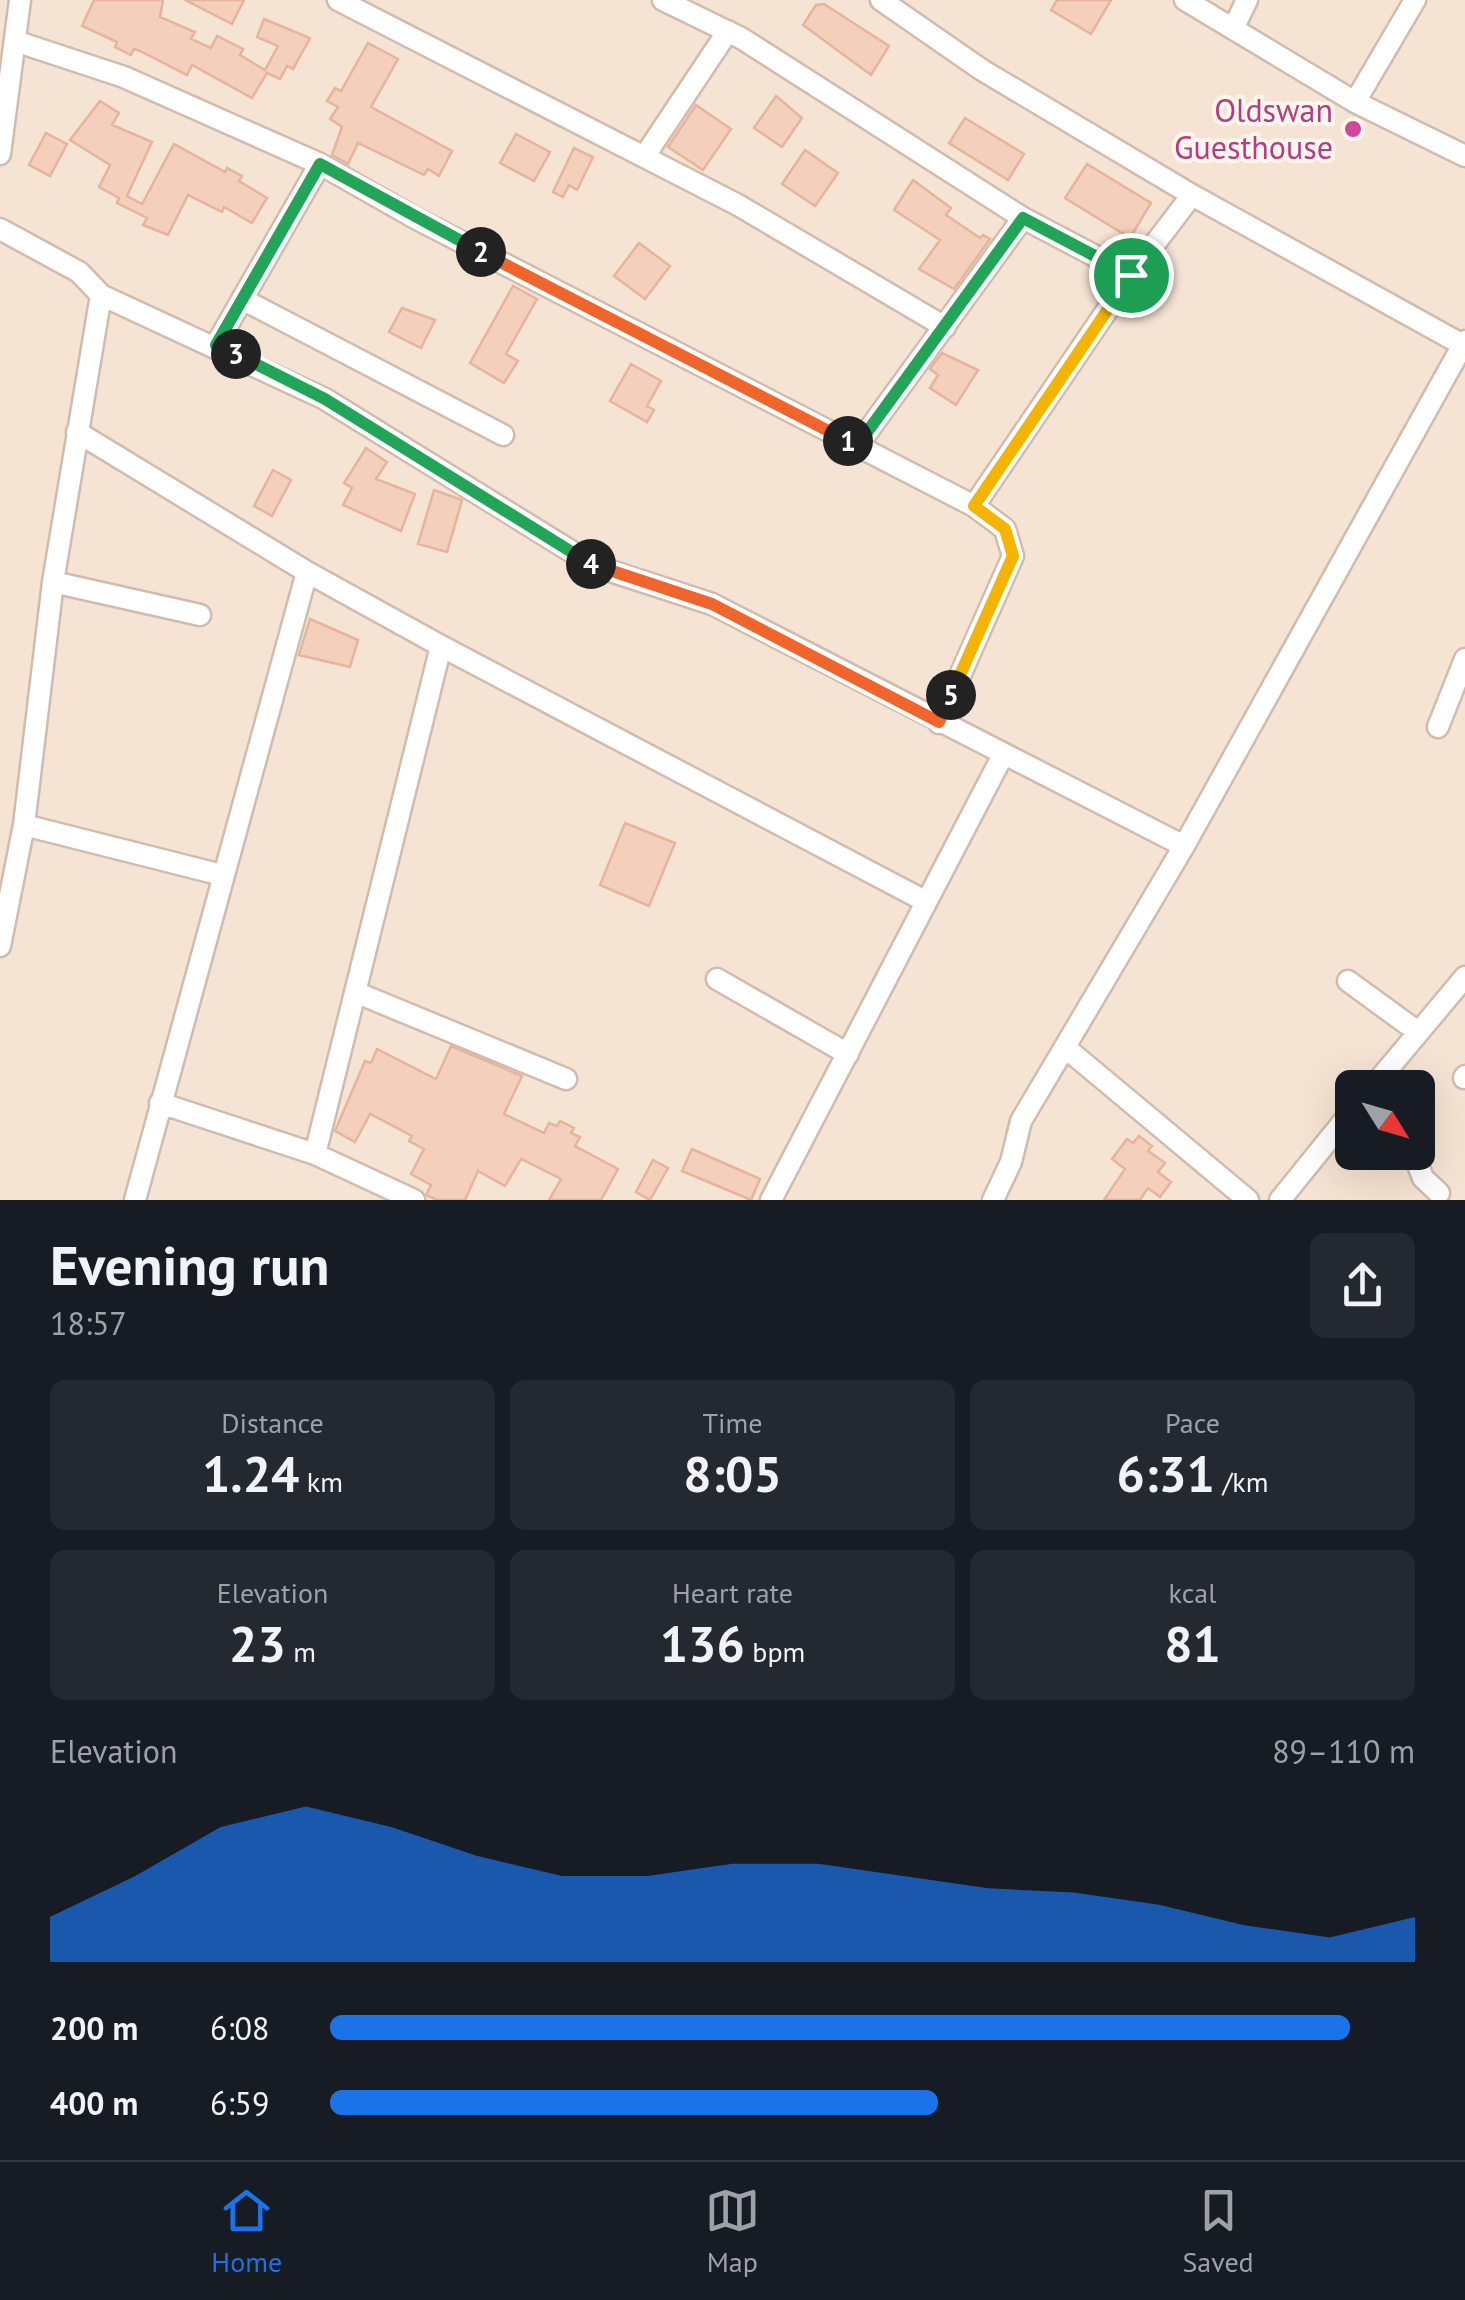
<!DOCTYPE html>
<html lang="en">
<head>
<meta charset="utf-8">
<style>
  :root { --surface:#171b24; --page:#242831; --text:#f1f3f6; --muted:#9ea1a6; --line:#363941; --accent:#1a73e8 }
  body { margin:0; font-family:"PT Sans",sans-serif; background:var(--page); color:var(--text); height:100vh; display:flex; flex-direction:column; font-size:38px; white-space:nowrap }
  * { box-sizing:border-box; margin:0 }
  p { font-size:32px; color:var(--muted) }
  .icon { flex:none; width:55px; height:55px; fill:none; stroke:currentColor; stroke-width:2; stroke-linecap:round; stroke-linejoin:round }
  .map { position:relative; height:1200px; overflow:hidden }
  .drawer { display:flex; flex-direction:column; background:var(--surface); flex:1 }
  .drawer>* { flex:none }
  .needle { width:65px; rotate:127deg }
  .tools { position:absolute; left:1335px; top:1070px; display:grid; gap:20px }
  .tools a { display:grid; place-items:center; width:100px; height:100px; border-radius:15px; background:var(--surface); box-shadow:0 10px 40px #0002; font-size:50px }
  .pin { position:absolute; display:grid; place-items:center; width:85px; height:85px; color:#fff; margin:-42px; border:5px solid #fff; border-radius:50%; box-shadow:0 2px 10px #0007 }
  .km { position:absolute; width:50px; height:50px; margin:-25px; border-radius:50%; background:#222; color:#fff; font-size:28px; line-height:50px; text-align:center }
  .round { display:grid; place-items:center; flex:none; width:105px; height:105px; border-radius:15px; background:var(--page) }
  .overview { display:flex; align-items:center; justify-content:space-between; height:170px; padding:0 50px }
  h1 { font-size:55px; font-weight:700; line-height:75px }
  .figures { display:grid; grid-template-columns:repeat(3,1fr); gap:15px; height:170px; padding:10px 50px }
  .figures div { display:grid; align-content:center; border-radius:15px; background:var(--page); text-align:center }
  .figures b { font-size:50px; font-weight:700 }
  .figures small { font-size:28px; font-weight:400 }
  .figures p { font-size:28px }
  .chart { height:280px; padding:20px 50px }
  .chart p { display:flex; justify-content:space-between }
  .chart svg { width:100%; height:180px; margin-top:10px; fill:var(--accent); opacity:.7 }
  ul { padding:0 50px; list-style:none; font-size:32px }
  li { display:grid; grid-template-columns:160px 120px 1fr; align-items:center; height:75px }
  li i { height:25px; border-radius:12px; background:var(--accent) }
  .tabs { display:flex; justify-content:space-around; align-items:center; height:140px; border-top:2px solid var(--line); background:var(--surface); font-size:28px; color:var(--muted) }
  .tabs a { display:grid; justify-items:center; gap:5px }
  .tabs .on { color:var(--accent) }
  .map>svg:first-child { display:block }
</style>
</head>
<body>
<div class="map">
<svg width="1465" height="1200" viewBox="0 0 1465 1200">
  <rect width="100%" height="100%" fill="#fdf2e5"/>
  <!-- residential -->
  <path fill="#f5e4d3" fill-rule="evenodd" d="M0,0H1465V1200H0ZM1352,1088H1418V1152H1352Z"/>
  <!-- building -->
  <path fill="#f3cfbc" stroke="#e6b49b" stroke-width="2.5" d="M94,0H163L160,17L195,32L191,39L211,48L217,36L243,49L240,55L265,70L278,46L257,37L264,19L310,38L293,69L287,66L280,79L267,73L252,98L192,65L187,75L140,51L134,49L131,55L115,47L117,42L82,26Z
    M185,0H244L232,24Z
    M1057,0H1111L1091,34L1051,10Z
    M824,4L889,46L871,75L803,25L816,5Z
    M368,43L398,59L371,107L452,151L439,176L428,169L424,175L358,143L348,164L332,155L342,127L330,119L338,107L327,101L335,88L341,91Z
    M776,96L802,118L782,147L754,128Z
    M100,101L119,113L112,125L152,142L127,196L142,204L174,144L225,172L227,168L242,176L239,181L267,198L252,223L224,207L222,212L188,195L168,235L143,225L147,218L117,203L119,198L99,187L110,165L70,140Z
    M696,105L731,129L703,170L668,147Z
    M965,118L1024,154L1008,180L949,143Z
    M46,133L67,144L50,176L29,165Z
    M516,134L550,152L534,181L500,163Z
    M574,148L593,157L577,190L569,185L563,197L553,192Z
    M805,150L838,173L815,206L782,184Z
    M1087,164L1151,203L1130,238L1065,198Z
    M913,180L951,208L946,215L980,238L983,235L990,239L954,289L919,269L940,240L894,210Z
    M639,243L670,266L645,299L614,276Z
    M513,286L537,299L506,354L518,361L504,383L470,363Z
    M402,308L435,320L421,348L389,332Z
    M942,353L978,370L956,405L930,388L938,375L930,369Z
    M631,364L661,381L647,406L654,410L647,422L610,401Z
    M366,448L387,462L376,479L415,494L401,531L343,505L352,488L344,483Z
    M273,470L291,480L272,516L254,506Z
    M434,490L462,500L447,552L418,544Z
    M310,619L358,640L350,667L299,655Z
    M625,823L675,843L649,906L600,885Z
    M451,1046L522,1076L504,1114L544,1133L549,1123L557,1126L560,1121L574,1128L571,1133L580,1137L575,1146L618,1169L601,1200H549L561,1179L521,1159L505,1186L478,1171L465,1200H437L426,1195L431,1185L411,1174L424,1149L409,1141L412,1136L370,1114L355,1142L335,1131L365,1061L371,1063L377,1049L436,1079Z
    M1139,1136L1152,1146L1148,1151L1165,1163L1158,1172L1171,1182L1160,1197L1148,1188L1140,1200H1104L1125,1169L1112,1159L1127,1139L1133,1143Z
    M692,1149L760,1179L751,1200L682,1171Z
    M653,1160L668,1168L650,1200L636,1192Z"/>
  <g fill="none" stroke-linecap="round" stroke-linejoin="round">
    <defs>
      <path id="minor" d="M338,0L738,205L945,327
        M663,0L741,38L1023,218L1131,275
        M881,0L982,70L1192,195L1463,345
        M1185,0L1355,102L1465,156
        M1233,29L1247,0
        M15,41L124,77L320,164L415,218L974,506L1005,529L1013,556L939,723
        M1355,102L1415,0
        M0,154L20,0
        M644,157L728,31
        M0,229L79,272L101,295L325,399L595,566L712,604L1184,846
        M242,299L503,435
        M216,345L320,164
        M77,432L307,572L441,646L925,901
        M857,446L1023,218
        M974,506L1131,275L1192,195
        M53,582L200,615
        M1438,727L1465,659
        M24,825L222,875
        M0,946L24,825L53,582L101,295
        M717,979L848,1054
        M1348,981L1418,1032
        M355,992L566,1079
        M1067,1049L1248,1200
        M1464,1078L1465,1076
        M1372,1088L1465,977
        M160,1103L315,1154L414,1200
        M1413,1152L1423,1178L1439,1193
        M315,1154L441,646
        M135,1200L307,572
        M771,1200L1003,755
        M993,1200L1011,1162L1021,1121L1184,846L1465,341
        M1280,1200L1352,1111"/>
    </defs>
    <!-- minor casing -->
    <use href="#minor" stroke="#d1bbad" stroke-width="25"/>
    <!-- minor -->
    <use href="#minor" stroke="#fff" stroke-width="20"/>
  </g>
  <g fill="none" stroke-linecap="round" stroke-linejoin="round">
    <defs>
      <path id="split-1" d="M848,441L857,446L1023,218L1131,275"/>
      <path id="split-2" d="M481,252L848,441"/>
      <path id="split-3" d="M236,354L216,345L320,164L481,252"/>
      <path id="split-4" d="M236,354L325,399L591,564"/>
      <path id="split-5" d="M591,564L712,604L939,722L951,695"/>
      <path id="split-6" d="M951,695L1013,556L1005,529L974,506L1083,346"/>
      <path id="split-7" d="M1083,346L1131,275"/>
    </defs>
    <!-- split-1 casing -->
    <use href="#split-1" stroke="#fff" stroke-width="20"/>
    <!-- split-2 casing -->
    <use href="#split-2" stroke="#fff" stroke-width="20"/>
    <!-- split-3 casing -->
    <use href="#split-3" stroke="#fff" stroke-width="20"/>
    <!-- split-4 casing -->
    <use href="#split-4" stroke="#fff" stroke-width="20"/>
    <!-- split-5 casing -->
    <use href="#split-5" stroke="#fff" stroke-width="20"/>
    <!-- split-6 casing -->
    <use href="#split-6" stroke="#fff" stroke-width="20"/>
    <!-- split-7 casing -->
    <use href="#split-7" stroke="#fff" stroke-width="20"/>
    <!-- split-1 -->
    <use href="#split-1" stroke="#22a559" stroke-width="12"/>
    <!-- split-2 -->
    <use href="#split-2" stroke="#f0652b" stroke-width="12"/>
    <!-- split-3 -->
    <use href="#split-3" stroke="#22a559" stroke-width="12"/>
    <!-- split-4 -->
    <use href="#split-4" stroke="#22a559" stroke-width="12"/>
    <!-- split-5 -->
    <use href="#split-5" stroke="#f0652b" stroke-width="12"/>
    <!-- split-6 -->
    <use href="#split-6" stroke="#f5b400" stroke-width="12"/>
    <!-- split-7 -->
    <use href="#split-7" stroke="#f5b400" stroke-width="12"/>
  </g>
  <!-- markers -->
  <circle fill="#d1479c" stroke="#fff7ec" stroke-width="4" cx="1353" cy="129" r="10"/>
  <g text-anchor="middle" stroke-width="8" stroke-linejoin="round" paint-order="stroke">
    <!-- hotel labels -->
    <g font-size="32" fill="#b23c85" stroke="#fff7ec" text-anchor="end">
      <text x="1333" y="122">Oldswan<tspan x="1333" dy="37">Guesthouse</tspan></text>
    </g>
  </g>
</svg>
<div class="tools">
<a><svg class="needle" viewBox="-14 -14 28 28"><path d="M0-13l5 13h-10z" fill="#e53935"/><path d="M0 13l5-13h-10z" fill="#9ea1a6"/></svg></a>
</div>
<div class="pin" style="left:1131px;top:275px;background:#1e9e55"><svg class="icon" aria-label="arrive" viewBox="0 0 24 24"><path d="M6 21V4h12l-3 4 3 4H6"/></svg></div>
<b class="km" style="left:848px;top:441px">1</b>
<b class="km" style="left:481px;top:252px">2</b>
<b class="km" style="left:236px;top:354px">3</b>
<b class="km" style="left:591px;top:564px">4</b>
<b class="km" style="left:951px;top:695px">5</b>
</div>
<section class="drawer">
<div class="overview"><div><h1>Evening run</h1><p>18:57</p></div><a class="round"><svg class="icon" aria-label="share" viewBox="0 0 24 24"><path d="M12 15V3M7 8l5-5 5 5M5 13v7h14v-7"/></svg></a></div>
<div class="figures">
<div><p>Distance</p><b>1.24<small> km</small></b></div>
<div><p>Time</p><b>8:05</b></div>
<div><p>Pace</p><b>6:31<small> /km</small></b></div>
</div>
<div class="figures">
<div><p>Elevation</p><b>23<small> m</small></b></div>
<div><p>Heart rate</p><b>136<small> bpm</small></b></div>
<div><p>kcal</p><b>81</b></div>
</div>
<div class="chart"><p><span>Elevation</span>89–110 m</p>
<svg viewBox="0 0 160 44" preserveAspectRatio="none"><path d="M0 44V33L10 23L20 11L30 6L40 11L50 18L60 23L70 23L80 20L90 20L100 23L110 26L120 27L130 30L140 35L150 38L160 33V44z"/></svg>
</div>
<ul>
<li><b>200 m</b>6:08<i style="width:94%"></i></li>
<li><b>400 m</b>6:59<i style="width:56%"></i></li>
</ul>
</section>
<nav class="tabs">
<a class="on"><svg class="icon" aria-label="home" viewBox="0 0 24 24"><path d="M3 11l9-7 9 7M6 9v11h12V9"/></svg>Home</a>
<a><svg class="icon" aria-label="map" viewBox="0 0 24 24"><path d="M3 6l6-2 6 2 6-2v14l-6 2-6-2-6 2zM9 4v14M15 6v14"/></svg>Map</a>
<a><svg class="icon" aria-label="saved" viewBox="0 0 24 24"><path d="M7 4h10v16l-5-4-5 4z"/></svg>Saved</a>
</nav>
</body>
</html>
